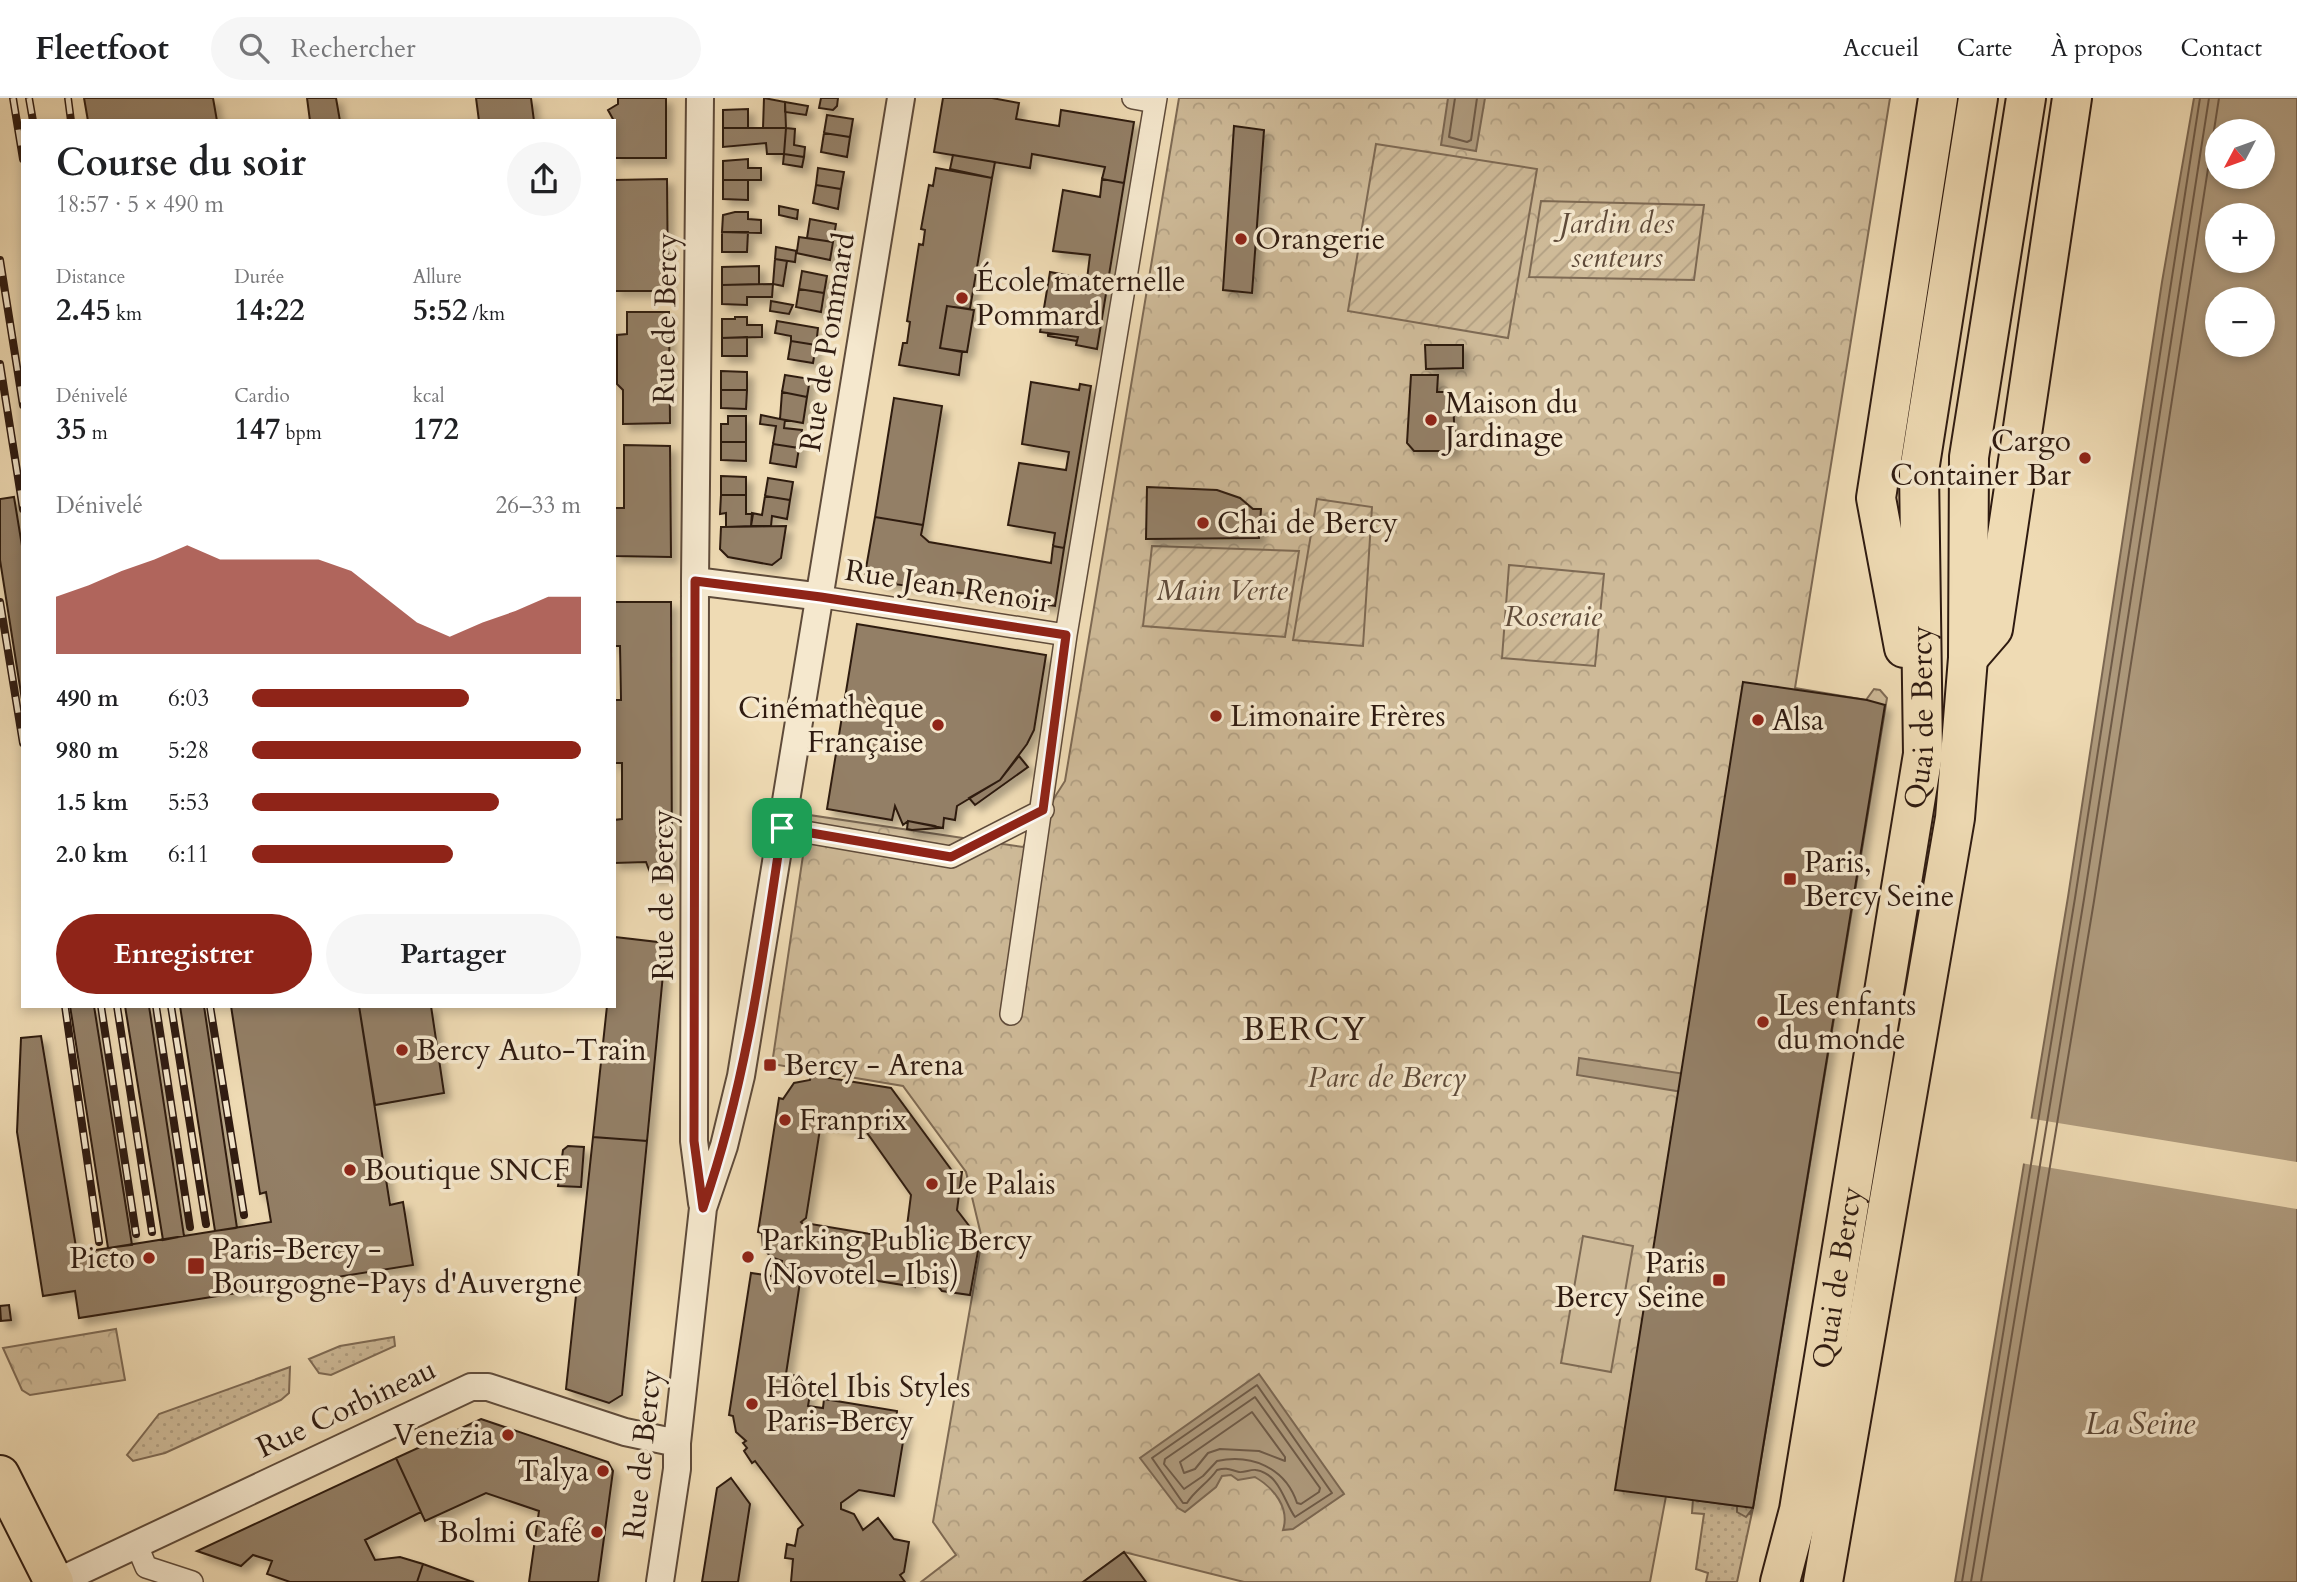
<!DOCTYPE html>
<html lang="fr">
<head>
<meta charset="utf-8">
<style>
  :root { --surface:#fff; --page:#f6f6f6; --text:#202124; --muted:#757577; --line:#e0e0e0; --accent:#8f2418 }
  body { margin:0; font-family:Cardo,serif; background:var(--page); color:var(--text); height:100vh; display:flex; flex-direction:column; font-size:26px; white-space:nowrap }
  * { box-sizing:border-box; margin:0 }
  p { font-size:23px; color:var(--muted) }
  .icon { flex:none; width:38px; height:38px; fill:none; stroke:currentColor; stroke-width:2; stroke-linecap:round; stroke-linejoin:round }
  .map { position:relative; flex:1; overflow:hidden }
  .details { position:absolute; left:21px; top:21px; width:595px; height:889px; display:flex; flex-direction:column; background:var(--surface); border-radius:0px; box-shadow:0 4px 10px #0003 }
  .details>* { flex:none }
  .needle { width:46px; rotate:229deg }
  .tools { position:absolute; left:2205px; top:21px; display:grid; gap:14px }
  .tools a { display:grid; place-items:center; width:70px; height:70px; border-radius:50%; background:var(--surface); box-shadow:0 4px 10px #0003; font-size:35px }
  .pin { position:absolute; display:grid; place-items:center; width:60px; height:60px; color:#fff; margin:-30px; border-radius:14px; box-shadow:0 4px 10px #0006 }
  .round { display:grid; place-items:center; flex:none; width:74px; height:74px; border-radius:37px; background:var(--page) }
  .overview { display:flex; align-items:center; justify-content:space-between; height:119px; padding:0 35px }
  h1 { font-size:38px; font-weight:700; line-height:52px }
  .stats { display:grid; grid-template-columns:repeat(3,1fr); gap:10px; height:119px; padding:7px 35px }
  .stats div { display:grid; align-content:center }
  .stats b { font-size:30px; font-weight:700 }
  .stats small { font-size:19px; font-weight:400 }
  .stats p { font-size:19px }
  .chart { height:196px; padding:14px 35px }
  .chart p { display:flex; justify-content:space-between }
  .chart svg { width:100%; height:126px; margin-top:7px; fill:var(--accent); opacity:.7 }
  .cta { display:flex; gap:14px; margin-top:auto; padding:14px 35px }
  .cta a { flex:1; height:80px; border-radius:42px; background:var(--accent); color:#fff; font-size:28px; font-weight:700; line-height:80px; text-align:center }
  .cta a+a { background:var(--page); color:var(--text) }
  ul { padding:0 35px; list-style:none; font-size:23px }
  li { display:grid; grid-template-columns:112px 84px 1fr; align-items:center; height:52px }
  li i { height:18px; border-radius:9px; background:var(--accent) }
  header { display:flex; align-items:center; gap:42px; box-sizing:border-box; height:98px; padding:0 35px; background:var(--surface); border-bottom:2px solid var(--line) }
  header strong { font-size:33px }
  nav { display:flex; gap:38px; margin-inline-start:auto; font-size:24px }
  .search { width:490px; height:63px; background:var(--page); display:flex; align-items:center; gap:18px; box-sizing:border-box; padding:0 24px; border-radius:38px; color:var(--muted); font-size:26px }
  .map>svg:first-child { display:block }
</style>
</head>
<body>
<header>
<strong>Fleetfoot</strong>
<div class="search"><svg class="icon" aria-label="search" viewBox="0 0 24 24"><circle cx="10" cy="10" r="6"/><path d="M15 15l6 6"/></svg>Rechercher</div>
<nav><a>Accueil</a><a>Carte</a><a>À propos</a><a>Contact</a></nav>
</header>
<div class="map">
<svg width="2297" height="1484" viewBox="0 0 2297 1484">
  <defs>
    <pattern id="grass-dots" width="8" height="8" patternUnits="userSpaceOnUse" patternTransform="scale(1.75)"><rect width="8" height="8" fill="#ceba98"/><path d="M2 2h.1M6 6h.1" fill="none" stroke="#b19f82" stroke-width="1.8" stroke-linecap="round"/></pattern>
    <pattern id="forest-crowns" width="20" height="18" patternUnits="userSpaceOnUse" patternTransform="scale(1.75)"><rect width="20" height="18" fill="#ceba98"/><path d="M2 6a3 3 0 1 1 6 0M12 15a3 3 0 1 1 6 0" fill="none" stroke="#b19f82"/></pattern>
    <pattern id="garden-furrows" width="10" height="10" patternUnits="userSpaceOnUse" patternTransform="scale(1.75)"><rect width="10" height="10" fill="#ceba98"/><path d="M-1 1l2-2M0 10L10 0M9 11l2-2" fill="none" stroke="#b19f82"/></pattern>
    <filter id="shadow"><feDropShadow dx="6" dy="6" stdDeviation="3.5" flood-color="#0004"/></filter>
  </defs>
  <rect width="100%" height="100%" fill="#efdbb4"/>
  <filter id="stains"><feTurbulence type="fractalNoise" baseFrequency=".00286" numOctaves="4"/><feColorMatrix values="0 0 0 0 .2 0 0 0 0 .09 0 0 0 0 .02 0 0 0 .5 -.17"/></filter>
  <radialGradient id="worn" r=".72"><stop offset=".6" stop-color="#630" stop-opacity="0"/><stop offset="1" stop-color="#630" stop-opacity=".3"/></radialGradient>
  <!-- grass -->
  <path fill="url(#grass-dots)" stroke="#7e6a54" stroke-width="2" d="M394,1239L395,1248L331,1277L319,1275L309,1261L340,1248Z
    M290,1269L289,1295L281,1302L165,1355L133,1363L127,1357L159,1316Z
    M1693,1401L1737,1407L1750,1416L1753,1410L1737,1484H1706L1708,1475L1696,1471L1704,1416L1692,1415Z"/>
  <!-- forest -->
  <path fill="url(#forest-crowns)" stroke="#7e6a54" stroke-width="2" d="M1179,0H1890L1795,590L1866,602L1874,591L1880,592L1887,600L1753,1410L1746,1419L1737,1414V1408L1666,1398L1650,1484H1244L1124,1454L1083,1484H921L956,1457L933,1424L982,1141L966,1074L903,988L772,966L809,717L1023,749L1065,683Z
    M116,1231L125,1282L30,1297L22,1292L3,1250Z"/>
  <!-- garden -->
  <path fill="url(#garden-furrows)" stroke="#7e6a54" stroke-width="2" d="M1376,46L1537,71L1508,240L1348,213Z
    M1541,103L1704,107L1694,182L1529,179Z
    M1317,401L1372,409L1363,548L1293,542Z
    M1152,448L1299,453L1285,539L1143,528Z
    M1509,467L1604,476L1595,568L1502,560Z"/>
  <!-- pitch -->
  <path fill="#ceba98" stroke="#7e6a54" stroke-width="2" d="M1583,1138L1633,1148L1611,1274L1561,1265Z"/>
  <!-- water -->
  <path fill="#ae9a7d" stroke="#7b6752" stroke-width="2" fill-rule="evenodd" d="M1448,0H1485L1476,53L1441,47Z
    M2194,0H2297V1484H1955L2068,799L2162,184ZM2217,33H2263V79H2217ZM2217,117H2263V163H2217ZM2217,201H2263V247H2217Z
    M1579,960L1692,977L1689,995L1577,977Z
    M1259,1276L1344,1396L1293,1431L1283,1432C1290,1410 1274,1390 1255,1379L1238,1382L1231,1377L1222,1378L1216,1389L1185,1414L1178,1410L1140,1360Z"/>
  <!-- pier -->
  <path fill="#efdbb4" d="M2028,1020L2297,1064V1111L2021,1065Z"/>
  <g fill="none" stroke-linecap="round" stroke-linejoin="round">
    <!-- shore -->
    <path stroke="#6e5a47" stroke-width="2" d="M1455,0L1449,39L1467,44L1471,42L1477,0
      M1257,1287L1332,1395L1295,1419C1284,1404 1280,1376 1256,1372C1251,1371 1244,1375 1239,1374C1230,1372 1228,1369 1217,1372C1208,1385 1195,1392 1187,1405H1183L1152,1360Z
      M1255,1299L1320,1390L1319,1394L1301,1406L1297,1405C1285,1369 1251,1356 1217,1363L1203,1378L1184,1391L1164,1366L1165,1361Z
      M1252,1314L1285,1359V1363L1259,1353L1220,1351L1208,1355L1195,1371L1184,1375L1180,1364Z
      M1962,1484L2075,800L2200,0
      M1971,1484L2084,801L2209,0
      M1981,1484L2094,803L2219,0"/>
  </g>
  <!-- building -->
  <path fill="#937f66" stroke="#2f1b11" stroke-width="2" fill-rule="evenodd" filter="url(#shadow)" d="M84,0H213L217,23H88Z
    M307,0H336L340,23H310Z
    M476,0H531L534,23H479Z
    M618,0H666V60H614V23L608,12L618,6Z
    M764,0L785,4L786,30H763Z
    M821,0H838L837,8L833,12L819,10Z
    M943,0H992L1019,5L1016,21L1059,28L1061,12L1134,24L1124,85L1102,81L1105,69L1032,56L1030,70L934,54Z
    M785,4L808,8L806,17L785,14Z
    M748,11V30H723V12Z
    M827,17L853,21L850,39L824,35Z
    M1234,28L1264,32L1252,195L1223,192Z
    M723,30H786L784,56H767L766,45L723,49Z
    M786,30L795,31L794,47L805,49L804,59L784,56Z
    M824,35L850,39L847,59L821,54Z
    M784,56L804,59L802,69L783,66Z
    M953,57L995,64L992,80L950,71Z
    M748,61V70H761V82H723V63Z
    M818,70L844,74L841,91L816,87Z
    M936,70L992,80L970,211L947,208L940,250L962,254L959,277L899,267L903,245H907L910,224L907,223L919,146L923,147L925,132L921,131L929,87L933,88Z
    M667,81L668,193H615L614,82Z
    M1102,81L1124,85L1097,251L1076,247L1078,239L1040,234L1050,174L1087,181L1090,157L1053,153L1063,92L1100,99Z
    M723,82H748V102L723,101Z
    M816,87L841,91L838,111L813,105Z
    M779,108L798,112L797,121L779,117Z
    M735,114H748V121L761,122V135L722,134L723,117Z
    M810,121L836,126L833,144L807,140Z
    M722,134H748L747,154H722Z
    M799,139L833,144L830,162L796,155L795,164L775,161L776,149L797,153Z
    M775,161L787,163L783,188L773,186Z
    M759,168V186L722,187V169Z
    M802,173L827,178L824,195L799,191Z
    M773,186L772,199H747V207L722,206V187Z
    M799,191L824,195L821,214L796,209Z
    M771,203L793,207L789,216L770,213Z
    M947,208L974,212L967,254L940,250Z
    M627,214H669L670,325L623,326V292L617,286V237L627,236Z
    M735,219H747V227H762V239L722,240V221H735Z
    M777,223L818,230L816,247L791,243V238L775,235Z
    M1048,235L1078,239L1077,243L1048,238Z
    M747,239V258H722V240Z
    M791,243L816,247L813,265L788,261Z
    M1425,247H1463V270L1426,271Z
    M721,273L747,274V292H721Z
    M785,277L810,281L807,299L782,294Z
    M1411,277H1438L1437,294H1449L1453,298L1455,350L1452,353H1414L1407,345Z
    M1031,284L1079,292L1080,286L1091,288L1064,450L1053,448L1055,435L1008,427L1019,365L1066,372L1069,354L1022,346Z
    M721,292H747L746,311L721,310Z
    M782,294L807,299L803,325L780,321Z
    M894,300L942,308L923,427L875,419Z
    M761,317L785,322L784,330L802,332L799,350L773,346L776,328L760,326Z
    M728,318H746V344H721V326H728Z
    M721,344H746V363L721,362Z
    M773,346L799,350L796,369L770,365Z
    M624,347L670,348L671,459L614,458V410H624Z
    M721,378L746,379V397H721Z
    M768,380L793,384L790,402L765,398Z
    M1147,389L1217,392L1240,400L1253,411H1261L1259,440L1146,441Z
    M721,397H746V416H753L751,428L726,429V415L720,416Z
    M765,398L790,402L787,421L772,418L771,428H751L752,415L762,417Z
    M14,399L23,454V608L0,462V401Z
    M875,419L923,427L921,437L929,444L1051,465L1053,448L1064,450L1055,508L879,484L880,479L865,476Z
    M786,428L781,460L772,467L728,459L720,451L721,429Z
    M614,504H671L672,777L652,780L646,764L614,765V722L622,721V665H614V602H621L620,548H614Z
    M857,526L1046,557L1034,632L1027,646L1000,682L957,708L955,722L944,720L943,730L908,723L903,727L895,708L892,722L827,711Z
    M1743,584L1867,602L1885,607L1753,1410L1615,1392Z
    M1019,658L1028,669L975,707L969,700L1000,682Z
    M908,723L935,728L939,730L912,732L907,731Z
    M615,839L666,845L647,1043L593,1039L607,908H614Z
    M70,908H94L132,1147L108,1150Z
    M125,908H149L184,1138L163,1142Z
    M180,908H204L237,1130L215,1133Z
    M231,908H359L390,1107L403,1104L413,1167L79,1220L75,1193L43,1198L17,1034L21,940L41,938L77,1155L271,1124L266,1094L260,1096Z
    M359,908H431L444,995L375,1007Z
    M811,977L891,990L953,1074H962L957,1112L980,1142L970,1197L942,1193L931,1180L916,1184L915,1189L781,1167L782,1163L771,1159L763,1150L762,1135L758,1134L779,1000L783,1001L794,985L810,982ZM823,1023L826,1026L865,1032L911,1097L906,1136L909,1140L903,1144L900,1141L811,1126L806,1129L801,1124L806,1120L820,1031L817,1027Z
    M593,1039L647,1043L622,1297L609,1305L566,1291Z
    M568,1048L584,1049L581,1089L558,1088L563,1052Z
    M774,1166L802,1171L786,1276L797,1278L810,1296L808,1308L823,1310L824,1301L897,1313L896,1323L906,1326L894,1398L859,1392L841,1405V1411L854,1416L863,1432L878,1420L894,1441L909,1444L904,1474L900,1477L905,1484H791L793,1461L785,1460L787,1446L795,1448L798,1431L803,1427L755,1363L752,1365L744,1353L747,1350L743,1345L746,1343L736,1334L733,1318L729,1317L751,1175L772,1178Z
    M9,1207L11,1222L1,1223L0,1208Z
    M481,1321L608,1364L613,1373L598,1484H529L539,1413L486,1395L425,1423L396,1360Z
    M396,1360L421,1414L365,1442L375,1462L400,1459L423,1466L417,1484H290L267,1476L272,1463L253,1457L241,1468L197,1453Z
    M731,1380L750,1406L738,1484H702L717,1390Z
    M1124,1454L1146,1484H1083Z
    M423,1466L470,1483L474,1484H417Z"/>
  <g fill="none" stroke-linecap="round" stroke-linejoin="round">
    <defs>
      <path id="pedestrian" d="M1133,0L1155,4
        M822,499L1066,537
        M782,730L951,759L1043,712
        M1011,916L1066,537L1156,0
        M136,1445L146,1469L192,1484"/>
      <path id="minor" d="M700,0L695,483L694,1043L702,1105
        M695,483L822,499
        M57,1484L471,1289H488L625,1334L677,1345
        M660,1484L677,1371V1345L703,1110L724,1048L741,978L901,0"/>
      <g id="primary">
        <path d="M1904,550L1876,400L1938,0"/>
        <path d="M1968,560L1993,531L2072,0"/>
        <path d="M0,1377L54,1484"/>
        <path id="s1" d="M1780,1484L1799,1412L1923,656L1919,373L1978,0"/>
        <path d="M1823,1484L1955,720L1968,560L1969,359L2026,0"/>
      </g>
    </defs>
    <!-- pedestrian casing -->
    <use href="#pedestrian" stroke="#5f4b3a" stroke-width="24"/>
    <!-- minor casing -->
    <use href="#minor" stroke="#5f4b3a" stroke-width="30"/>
    <!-- primary casing -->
    <use href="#primary" stroke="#2f1b11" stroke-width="42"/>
    <!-- pedestrian -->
    <use href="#pedestrian" stroke="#f5e8ce" stroke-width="21"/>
    <!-- minor -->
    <use href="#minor" stroke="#f5e8ce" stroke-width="26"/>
    <!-- primary -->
    <use href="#primary" stroke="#efdbb4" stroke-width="38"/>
    <defs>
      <path id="rail" d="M13,0L23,61
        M29,0L33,23
        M68,0L71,23
        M0,162L23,307
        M0,266L23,411
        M0,504L23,645
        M65,908L99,1144
        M101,908L136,1136
        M117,908L152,1134
        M156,908L190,1129
        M171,908L206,1126
        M210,908L244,1117"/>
    </defs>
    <!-- rail casing -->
    <use href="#rail" stroke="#2f1b11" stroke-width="8"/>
    <!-- rail -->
    <use href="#rail" stroke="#f5e8ce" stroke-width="5" stroke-dasharray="16" stroke-linecap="butt"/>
  </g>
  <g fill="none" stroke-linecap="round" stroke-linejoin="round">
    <defs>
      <path id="route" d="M695,483L821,499L1066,537L1043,712L951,759L782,730C763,858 746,987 703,1110L694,1043Z"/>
    </defs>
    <!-- route casing -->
    <use href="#route" stroke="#fff" stroke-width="14"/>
    <!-- route -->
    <use href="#route" stroke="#8f2418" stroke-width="9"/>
  </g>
  <!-- markers -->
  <g fill="#8f2418" stroke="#f5e8ce" stroke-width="2.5">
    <circle cx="1241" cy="141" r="7"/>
    <circle cx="962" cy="200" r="7"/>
    <circle cx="1431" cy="322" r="7"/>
    <circle cx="2085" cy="360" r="7"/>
    <circle cx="1203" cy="425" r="7"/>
    <circle cx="1216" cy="618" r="7"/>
    <circle cx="1758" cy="622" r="7"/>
    <circle cx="938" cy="627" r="7"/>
    <rect x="1783" y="774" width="14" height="14" rx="3.5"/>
    <circle cx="1763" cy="924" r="7"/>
    <circle cx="402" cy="952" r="7"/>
    <rect x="763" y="960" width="14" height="14" rx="3.5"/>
    <circle cx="785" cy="1022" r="7"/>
    <circle cx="350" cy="1072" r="7"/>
    <circle cx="932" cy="1086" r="7"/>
    <circle cx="748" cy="1159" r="7"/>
    <circle cx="149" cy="1160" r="7"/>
    <rect x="187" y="1159" width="18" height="18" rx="3.5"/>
    <rect x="1712" y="1175" width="14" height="14" rx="3.5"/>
    <circle cx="752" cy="1306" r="7"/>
    <circle cx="508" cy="1337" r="7"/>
    <circle cx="603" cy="1373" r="7"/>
    <circle cx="597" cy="1434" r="7"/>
  </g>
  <g text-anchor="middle" stroke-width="7" stroke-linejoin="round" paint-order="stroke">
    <!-- park labels -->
    <g font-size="30" font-style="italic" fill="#5f4b3a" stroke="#f5e8ce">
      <text x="1617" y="135">Jardin des<tspan x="1617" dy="34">senteurs</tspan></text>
      <text x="1222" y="502">Main Verte</text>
      <text x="1553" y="528">Roseraie</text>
      <text x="1387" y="989">Parc de Bercy</text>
    </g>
    <!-- poi labels -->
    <g font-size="30" fill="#2f1b11" stroke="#f5e8ce" text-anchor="start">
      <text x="1255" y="151">Orangerie</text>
      <text x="976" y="193">École maternelle<tspan x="976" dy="34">Pommard</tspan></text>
      <text x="1445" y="315">Maison du<tspan x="1445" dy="34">Jardinage</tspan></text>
      <text x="2071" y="353" text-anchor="end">Cargo<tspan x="2071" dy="34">Container Bar</tspan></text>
      <text x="1217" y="435">Chai de Bercy</text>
      <text x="924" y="620" text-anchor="end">Cinémathèque<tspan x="924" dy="34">Française</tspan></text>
      <text x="1230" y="628">Limonaire Frères</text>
      <text x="1772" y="632">Alsa</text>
      <text x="1804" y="774">Paris,<tspan x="1804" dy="34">Bercy Seine</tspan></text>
      <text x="1777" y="917">Les enfants<tspan x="1777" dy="34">du monde</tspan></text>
      <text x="416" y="962">Bercy Auto-Train</text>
      <text x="784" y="977">Bercy - Arena</text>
      <text x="799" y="1032">Franprix</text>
      <text x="364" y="1082">Boutique SNCF</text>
      <text x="946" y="1096">Le Palais</text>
      <text x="762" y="1152">Parking Public Bercy<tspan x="762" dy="34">(Novotel - Ibis)</tspan></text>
      <text x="212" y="1161">Paris-Bercy -<tspan x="212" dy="34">Bourgogne-Pays d'Auvergne</tspan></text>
      <text x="135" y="1170" text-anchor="end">Picto</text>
      <text x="1705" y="1175" text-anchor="end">Paris<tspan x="1705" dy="34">Bercy Seine</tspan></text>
      <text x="766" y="1299">Hôtel Ibis Styles<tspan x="766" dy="34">Paris-Bercy</tspan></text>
      <text x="494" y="1347" text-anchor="end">Venezia</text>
      <text x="589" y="1383" text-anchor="end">Talya</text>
      <text x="583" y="1444" text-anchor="end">Bolmi Café</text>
    </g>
    <!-- street labels -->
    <g font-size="30" fill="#2f1b11" stroke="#f5e8ce">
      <text transform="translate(665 220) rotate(-89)" y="10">Rue de Bercy</text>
      <text transform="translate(827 244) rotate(-81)" y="10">Rue de Pommard</text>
      <text transform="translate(948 488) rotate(9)" y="10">Rue Jean Renoir</text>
      <text dy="10" stroke="none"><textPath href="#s1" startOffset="877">Quai de Bercy</textPath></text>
      <text transform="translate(663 797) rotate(-90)" y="10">Rue de Bercy</text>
      <text dy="10" stroke="none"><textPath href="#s1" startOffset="310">Quai de Bercy</textPath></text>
      <text transform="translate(346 1310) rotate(-25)" y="10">Rue Corbineau</text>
      <text transform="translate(642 1356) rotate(-84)" y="10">Rue de Bercy</text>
    </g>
    <!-- water labels -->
    <g font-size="32" font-style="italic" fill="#5b4737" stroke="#f5e8ce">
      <text x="2140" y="1336">La Seine</text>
    </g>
    <!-- quarter labels -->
    <g font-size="33" letter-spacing="2" fill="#2f1b11" stroke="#f5e8ce">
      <text x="1305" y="942">BERCY</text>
    </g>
  </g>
  <rect width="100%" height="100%" filter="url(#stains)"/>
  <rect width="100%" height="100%" fill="url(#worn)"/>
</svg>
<div class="tools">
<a><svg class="needle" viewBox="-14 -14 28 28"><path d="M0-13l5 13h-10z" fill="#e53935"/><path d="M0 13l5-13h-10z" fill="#757577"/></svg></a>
<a>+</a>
<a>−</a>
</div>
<div class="pin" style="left:782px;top:730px;background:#1e9e55"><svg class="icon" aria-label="arrive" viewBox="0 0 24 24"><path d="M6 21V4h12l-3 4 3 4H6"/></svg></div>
<section class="details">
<div class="overview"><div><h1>Course du soir</h1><p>18:57 · 5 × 490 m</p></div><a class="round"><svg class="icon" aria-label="share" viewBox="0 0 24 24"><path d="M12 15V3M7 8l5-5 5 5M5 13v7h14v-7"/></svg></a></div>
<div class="stats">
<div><p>Distance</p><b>2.45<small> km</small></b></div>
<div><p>Durée</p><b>14:22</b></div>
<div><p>Allure</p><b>5:52<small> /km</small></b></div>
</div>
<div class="stats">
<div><p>Dénivelé</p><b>35<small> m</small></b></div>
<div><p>Cardio</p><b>147<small> bpm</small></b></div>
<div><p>kcal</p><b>172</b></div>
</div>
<div class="chart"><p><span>Dénivelé</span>26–33 m</p>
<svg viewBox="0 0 160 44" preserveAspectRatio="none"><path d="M0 44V24L10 20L20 15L30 11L40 6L50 11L60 11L70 11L80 11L90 15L100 24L110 33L120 38L130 33L140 29L150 24L160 24V44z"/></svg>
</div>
<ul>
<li><b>490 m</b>6:03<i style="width:66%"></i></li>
<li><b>980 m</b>5:28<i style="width:100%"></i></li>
<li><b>1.5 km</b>5:53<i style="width:75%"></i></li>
<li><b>2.0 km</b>6:11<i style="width:61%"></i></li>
</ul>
<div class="cta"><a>Enregistrer</a><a>Partager</a></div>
</section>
</div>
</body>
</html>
